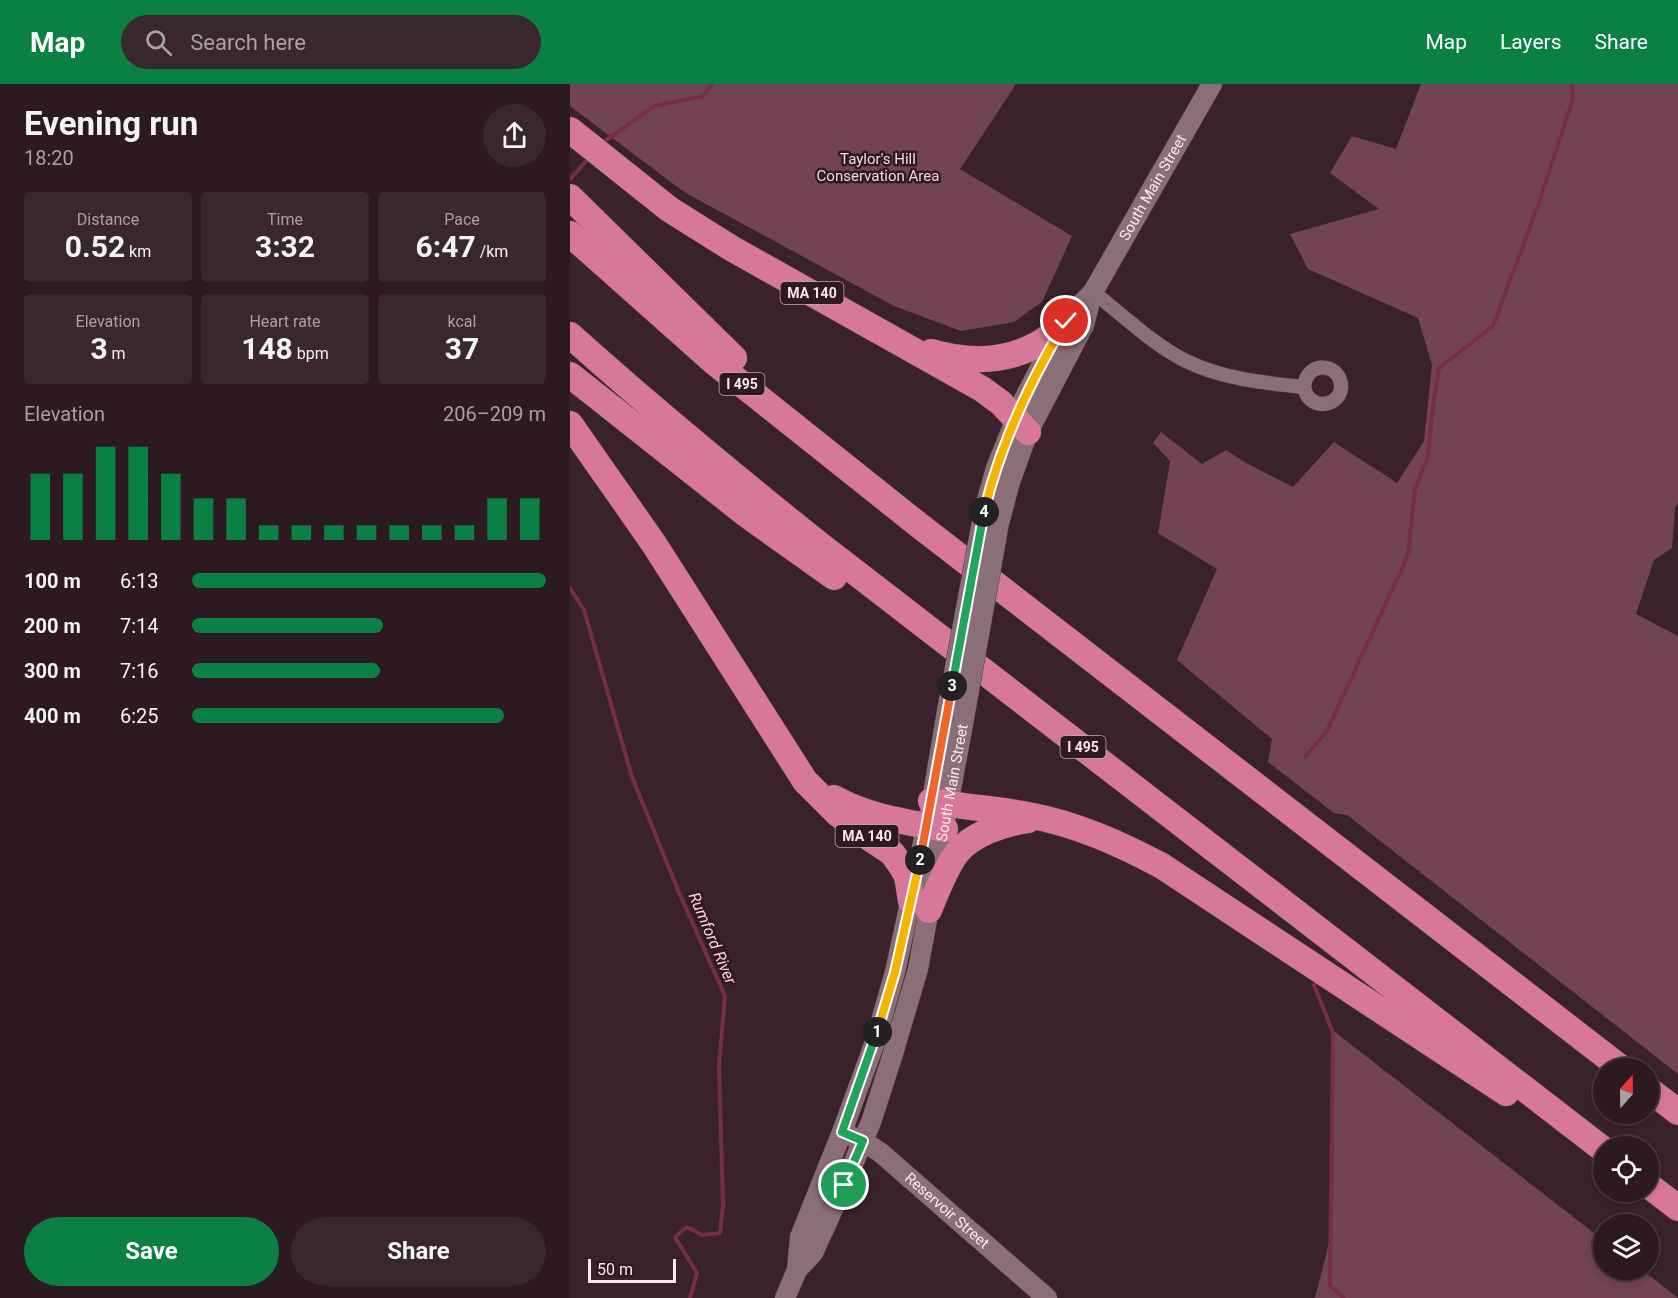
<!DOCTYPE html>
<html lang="en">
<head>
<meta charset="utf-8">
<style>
  :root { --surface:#2c1a20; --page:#38272d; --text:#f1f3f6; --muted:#a6a1a5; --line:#48383e; --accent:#0b8043 }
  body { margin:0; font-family:Roboto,sans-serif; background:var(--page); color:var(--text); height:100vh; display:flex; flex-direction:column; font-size:22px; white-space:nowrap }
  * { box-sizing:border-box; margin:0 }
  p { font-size:20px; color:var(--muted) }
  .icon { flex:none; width:33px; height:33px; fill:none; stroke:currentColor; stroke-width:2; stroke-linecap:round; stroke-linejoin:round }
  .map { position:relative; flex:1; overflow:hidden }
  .details { display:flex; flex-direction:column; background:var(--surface); width:570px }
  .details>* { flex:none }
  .needle { width:39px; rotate:20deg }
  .controls { position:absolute; left:1023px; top:974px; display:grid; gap:12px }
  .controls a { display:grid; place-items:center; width:66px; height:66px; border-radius:50%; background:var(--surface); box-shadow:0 3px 9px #0003,0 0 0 2px var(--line); font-size:30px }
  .scale { position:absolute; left:18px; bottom:15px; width:88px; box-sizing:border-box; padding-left:6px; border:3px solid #f9e8ed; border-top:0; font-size:16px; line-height:21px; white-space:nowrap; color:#f9e8ed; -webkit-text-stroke:4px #301921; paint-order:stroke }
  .pin { position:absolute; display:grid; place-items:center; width:51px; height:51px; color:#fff; margin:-26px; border:3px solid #fff; border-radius:50%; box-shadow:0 2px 6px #0007 }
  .km { position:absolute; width:30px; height:30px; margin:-15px; border-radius:50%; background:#222; color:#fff; font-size:16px; line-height:30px; text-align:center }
  .round { display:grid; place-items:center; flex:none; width:63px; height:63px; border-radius:32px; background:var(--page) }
  .summary { display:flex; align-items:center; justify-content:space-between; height:102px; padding:0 24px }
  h1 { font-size:33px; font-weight:700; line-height:45px }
  .stats { display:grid; grid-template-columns:repeat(3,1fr); gap:9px; height:102px; padding:6px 24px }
  .stats div { display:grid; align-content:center; border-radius:6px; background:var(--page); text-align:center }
  .stats b { font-size:30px; font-weight:700 }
  .stats small { font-size:16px; font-weight:400 }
  .stats p { font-size:16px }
  .chart { height:168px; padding:12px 24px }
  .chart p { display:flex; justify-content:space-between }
  .chart svg { width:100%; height:108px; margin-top:6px; stroke:var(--accent); stroke-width:6 }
  .cta { display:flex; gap:12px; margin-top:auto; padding:12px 24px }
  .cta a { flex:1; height:69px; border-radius:36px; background:var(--accent); color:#fff; font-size:24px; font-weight:700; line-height:69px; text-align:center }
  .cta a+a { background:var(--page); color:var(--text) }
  ul { padding:0 24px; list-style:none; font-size:20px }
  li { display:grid; grid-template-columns:96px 72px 1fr; align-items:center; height:45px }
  li i { height:15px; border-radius:8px; background:var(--accent) }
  header { display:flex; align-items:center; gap:36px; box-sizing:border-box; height:84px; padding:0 30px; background:var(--accent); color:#fff }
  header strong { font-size:28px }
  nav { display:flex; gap:33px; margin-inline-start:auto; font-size:21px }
  .search { width:420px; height:54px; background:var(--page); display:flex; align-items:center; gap:15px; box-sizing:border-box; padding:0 21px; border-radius:33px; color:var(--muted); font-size:22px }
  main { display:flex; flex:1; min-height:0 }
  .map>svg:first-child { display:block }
</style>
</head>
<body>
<header>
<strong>Map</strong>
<div class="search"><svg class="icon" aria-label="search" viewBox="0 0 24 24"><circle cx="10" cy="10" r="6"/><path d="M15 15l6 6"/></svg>Search here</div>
<nav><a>Map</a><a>Layers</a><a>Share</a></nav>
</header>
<main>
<section class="details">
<div class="summary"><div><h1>Evening run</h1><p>18:20</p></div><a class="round"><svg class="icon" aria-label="share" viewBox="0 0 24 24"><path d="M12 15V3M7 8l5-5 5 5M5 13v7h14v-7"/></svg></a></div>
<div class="stats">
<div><p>Distance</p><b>0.52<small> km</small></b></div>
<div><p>Time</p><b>3:32</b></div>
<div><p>Pace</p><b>6:47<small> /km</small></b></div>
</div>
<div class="stats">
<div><p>Elevation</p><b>3<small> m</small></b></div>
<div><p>Heart rate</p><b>148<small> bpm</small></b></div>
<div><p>kcal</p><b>37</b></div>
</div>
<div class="chart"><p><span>Elevation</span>206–209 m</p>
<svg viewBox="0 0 160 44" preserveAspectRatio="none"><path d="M5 44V17M15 44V17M25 44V6M35 44V6M45 44V17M55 44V27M65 44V27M75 44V38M85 44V38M95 44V38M105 44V38M115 44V38M125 44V38M135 44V38M145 44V27M155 44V27"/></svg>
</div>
<ul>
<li><b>100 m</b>6:13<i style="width:100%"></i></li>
<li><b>200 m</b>7:14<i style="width:54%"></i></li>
<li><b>300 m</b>7:16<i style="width:53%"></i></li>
<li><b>400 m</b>6:25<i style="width:88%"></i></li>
</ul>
<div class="cta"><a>Save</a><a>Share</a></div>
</section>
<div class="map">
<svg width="1108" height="1214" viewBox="0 0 1108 1214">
  <rect width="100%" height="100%" fill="#3a222b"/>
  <!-- green -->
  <path fill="#714353" d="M0,0H446L390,85L502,152L472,218L444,238L391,247L324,222L114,108L0,22Z
    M851,0H1108V419L1105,424L1102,464L1084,476L1066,530L1108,552V990L777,731L764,729L698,678L702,655L607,576L647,485L588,449L600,377L583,359L591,348L632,380L656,366L678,380L723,403L764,358L827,399L854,357L862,281L848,234L738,185L720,150L809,125L760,89L782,52L826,65Z
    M761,945L1033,1156L1034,1185H1071L1108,1214H745L762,1147Z"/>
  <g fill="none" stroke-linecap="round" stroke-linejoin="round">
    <!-- stream -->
    <path stroke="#762d4b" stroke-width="4" d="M31,60L84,22L133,12L142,0
      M0,95L20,73
      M0,504L14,526L62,693L110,811L155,912L149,981L153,1122L150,1149L132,1151L117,1143L105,1153L127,1189L120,1214
      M735,673L757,647L838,471L845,405L858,373L862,329L869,284L923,242L969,119L1003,15L1002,0
      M744,901L763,949L760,1202L774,1214"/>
    <defs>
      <path id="street" d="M523,208C553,231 582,260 616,277C653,295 694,299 734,303C739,331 778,321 770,296C768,290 763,285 756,284C744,281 735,291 734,303"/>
      <g id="secondary">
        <path id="s1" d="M414,427L426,384L453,317L484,257L500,231L523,208L642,0"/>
        <path d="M429,439L440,398L458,348L514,241L522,210"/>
        <path id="s2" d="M283,1053L293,1057L311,1069L477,1214"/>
        <path id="s3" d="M227,1186L243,1169L274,1101L301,1038L322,973L348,885L393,640"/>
        <path d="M215,1214L227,1186L230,1153L272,1048L305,958L325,888L361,722L377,627"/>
      </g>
      <path id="highway" d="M0,46L99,125L161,164L412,305L431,319L458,348
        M0,113L164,274
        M0,150L144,278L350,442L1051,984
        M0,251C81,324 165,393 250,461L1034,1066
        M361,268C396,278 433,279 466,261C477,256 487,245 496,237
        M0,291L177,431L264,493
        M0,340L84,460L235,697L268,730L301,755L322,769L330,780L337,792L341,817
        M264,714C298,733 336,738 375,745
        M361,717C393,723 426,725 458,731C506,740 549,759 592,782L936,1009
        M359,826C367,807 374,787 386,770C401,750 435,739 458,736
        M1078,1005L1108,1028
        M1078,1101L1108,1124"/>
    </defs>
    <!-- street casing -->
    <use href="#street" stroke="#544047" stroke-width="15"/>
    <!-- secondary casing -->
    <use href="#secondary" stroke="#544047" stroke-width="21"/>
    <!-- highway casing -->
    <use href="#highway" stroke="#544047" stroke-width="27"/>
    <!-- street -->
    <use href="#street" stroke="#8b6f78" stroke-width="14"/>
    <!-- secondary -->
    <use href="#secondary" stroke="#8b6f78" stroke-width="20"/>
    <!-- highway -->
    <use href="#highway" stroke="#d7789b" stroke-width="26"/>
    <defs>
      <path id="secondary-bridge" d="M377,627L414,427
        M393,640L429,439"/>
    </defs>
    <!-- secondary-bridge casing -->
    <use href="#secondary-bridge" stroke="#544047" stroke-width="21" stroke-linecap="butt"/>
    <!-- secondary-bridge -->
    <use href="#secondary-bridge" stroke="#8b6f78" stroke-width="20"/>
  </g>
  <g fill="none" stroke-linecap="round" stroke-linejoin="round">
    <defs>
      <path id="split-1" d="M274,1101L293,1057L272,1048L307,948"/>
      <path id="split-2" d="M307,948L325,888L350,776"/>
      <path id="split-3" d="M350,776L382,602"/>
      <path id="split-4" d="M382,602L414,428"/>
      <path id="split-5" d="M414,428C430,361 460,297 496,237"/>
    </defs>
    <!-- split-1 casing -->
    <use href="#split-1" stroke="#fff" stroke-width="12"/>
    <!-- split-2 casing -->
    <use href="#split-2" stroke="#fff" stroke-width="12"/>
    <!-- split-3 casing -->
    <use href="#split-3" stroke="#fff" stroke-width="12"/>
    <!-- split-4 casing -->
    <use href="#split-4" stroke="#fff" stroke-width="12"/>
    <!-- split-5 casing -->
    <use href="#split-5" stroke="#fff" stroke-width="12"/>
    <!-- split-1 -->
    <use href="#split-1" stroke="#22a559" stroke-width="8"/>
    <!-- split-2 -->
    <use href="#split-2" stroke="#f5b400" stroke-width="8"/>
    <!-- split-3 -->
    <use href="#split-3" stroke="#f0652b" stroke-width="8"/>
    <!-- split-4 -->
    <use href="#split-4" stroke="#22a559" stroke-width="8"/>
    <!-- split-5 -->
    <use href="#split-5" stroke="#f5b400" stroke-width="8"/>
  </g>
  <g text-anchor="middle" stroke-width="5" stroke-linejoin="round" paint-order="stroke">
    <!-- shield labels -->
    <g fill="#301921" stroke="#bdaab0" stroke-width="1.5">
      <rect x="210.5" y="198" width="63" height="22" rx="4.5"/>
      <rect x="149.5" y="289" width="45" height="22" rx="4.5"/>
      <rect x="490.5" y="652" width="45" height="22" rx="4.5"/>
      <rect x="265.5" y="741" width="63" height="22" rx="4.5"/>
    </g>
    <g font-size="14" font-weight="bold" fill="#f9e8ed">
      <text x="242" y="214">MA 140</text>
      <text x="172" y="305">I 495</text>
      <text x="513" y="668">I 495</text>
      <text x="297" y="757">MA 140</text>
    </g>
    <!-- park labels -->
    <g font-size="15" fill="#f1d9e0" stroke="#301921">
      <text x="308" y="80">Taylor's Hill<tspan x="308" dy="17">Conservation Area</tspan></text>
    </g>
    <!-- street labels -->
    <g font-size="15" fill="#f9e8ed" stroke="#301921">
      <text dy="5" stroke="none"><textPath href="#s1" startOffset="368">South Main Street</textPath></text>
      <text dy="5" stroke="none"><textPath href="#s3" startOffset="516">South Main Street</textPath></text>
      <text dy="5" stroke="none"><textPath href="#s2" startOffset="120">Reservoir Street</textPath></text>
    </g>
    <!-- water labels -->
    <g font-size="16" font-style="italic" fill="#fed0df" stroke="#301921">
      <text transform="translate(143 854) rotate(67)" y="6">Rumford River</text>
    </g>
  </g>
</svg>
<div class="controls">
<a><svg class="needle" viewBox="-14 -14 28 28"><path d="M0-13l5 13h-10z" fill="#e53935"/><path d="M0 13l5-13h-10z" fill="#a6a1a5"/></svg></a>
<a><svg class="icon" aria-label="locate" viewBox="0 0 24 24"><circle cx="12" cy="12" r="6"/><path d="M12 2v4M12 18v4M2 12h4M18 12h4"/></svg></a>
<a><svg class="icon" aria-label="layers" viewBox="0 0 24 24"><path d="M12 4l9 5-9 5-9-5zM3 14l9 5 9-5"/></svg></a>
</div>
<div class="scale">50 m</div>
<div class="pin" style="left:274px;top:1101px;background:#1e9e55"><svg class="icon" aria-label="arrive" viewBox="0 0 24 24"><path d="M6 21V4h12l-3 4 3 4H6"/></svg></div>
<div class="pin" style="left:496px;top:237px;background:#d93025"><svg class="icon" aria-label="check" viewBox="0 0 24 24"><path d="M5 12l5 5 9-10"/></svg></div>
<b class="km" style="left:307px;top:948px">1</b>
<b class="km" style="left:350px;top:776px">2</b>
<b class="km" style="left:382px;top:602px">3</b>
<b class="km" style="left:414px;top:428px">4</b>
</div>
</main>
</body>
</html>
